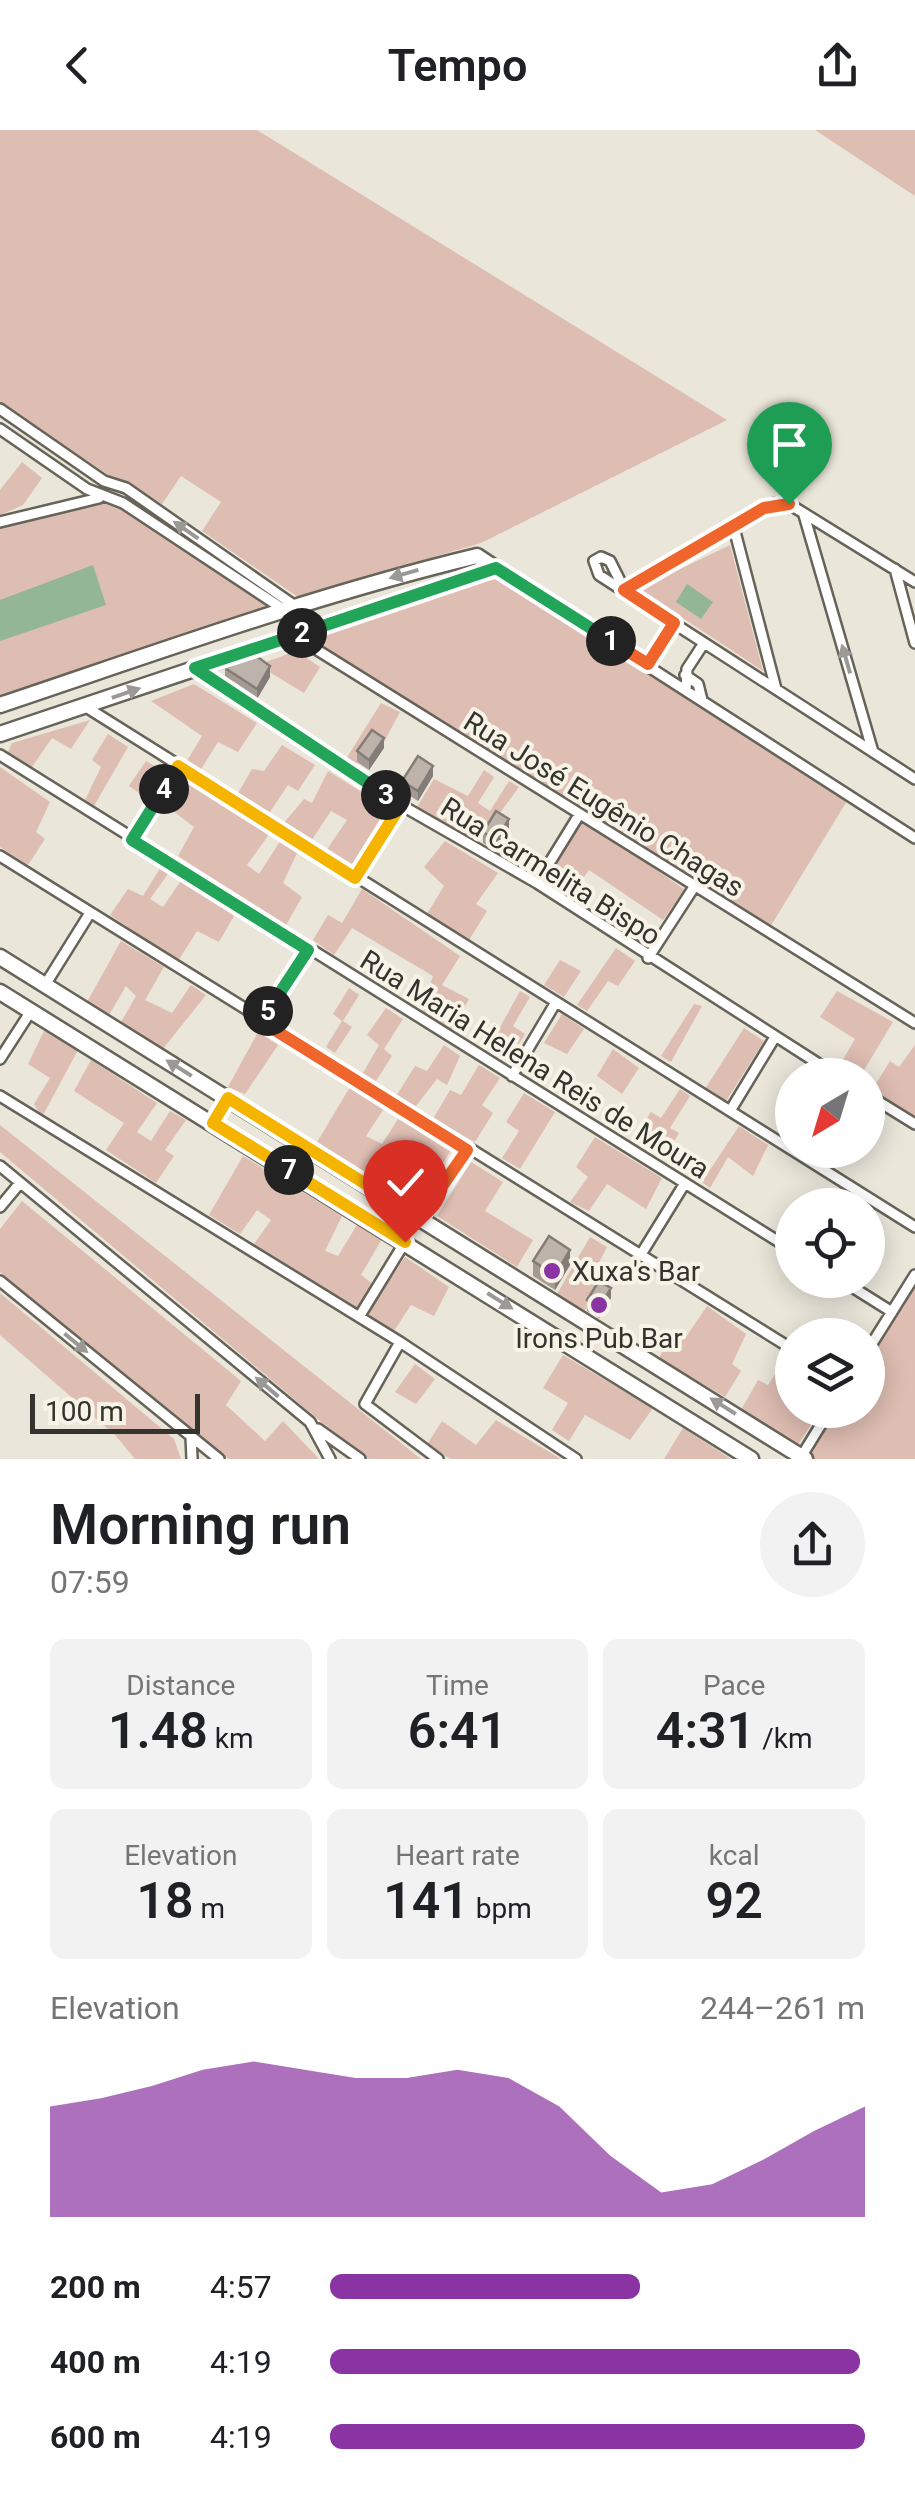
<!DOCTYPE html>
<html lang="en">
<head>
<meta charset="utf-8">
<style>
  :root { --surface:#fff; --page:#f2f2f2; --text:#202124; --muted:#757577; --accent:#8934a2 }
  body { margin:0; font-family:Roboto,sans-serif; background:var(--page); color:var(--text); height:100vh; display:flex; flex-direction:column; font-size:38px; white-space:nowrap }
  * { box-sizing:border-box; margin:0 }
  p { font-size:32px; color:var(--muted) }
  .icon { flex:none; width:55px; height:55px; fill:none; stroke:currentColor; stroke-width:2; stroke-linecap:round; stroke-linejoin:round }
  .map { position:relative; height:1329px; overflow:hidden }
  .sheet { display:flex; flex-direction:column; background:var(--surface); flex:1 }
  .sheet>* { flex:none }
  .needle { width:65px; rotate:218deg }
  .controls { position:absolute; left:775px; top:928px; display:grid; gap:20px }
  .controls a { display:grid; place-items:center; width:110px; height:110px; border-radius:50%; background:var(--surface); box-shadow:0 5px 25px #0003; font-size:50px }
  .scale { position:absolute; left:30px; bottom:25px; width:170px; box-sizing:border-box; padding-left:10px; border:5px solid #35332e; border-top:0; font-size:28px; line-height:35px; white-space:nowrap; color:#35332e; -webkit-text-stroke:8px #f7f4e7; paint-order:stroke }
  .pin { position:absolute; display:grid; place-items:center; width:85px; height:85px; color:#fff; margin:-102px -42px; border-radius:50% 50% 50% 0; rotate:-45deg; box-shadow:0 0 10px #0007 }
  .pin .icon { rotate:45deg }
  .km { position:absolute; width:50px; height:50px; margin:-25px; border-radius:50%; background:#222; color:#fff; font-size:28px; line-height:50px; text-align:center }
  .round { display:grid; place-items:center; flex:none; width:105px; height:105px; border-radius:52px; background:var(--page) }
  .overview { display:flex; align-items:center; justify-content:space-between; height:170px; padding:0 50px }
  h1 { font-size:55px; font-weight:600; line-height:75px }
  .stats { display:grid; grid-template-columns:repeat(3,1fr); gap:15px; height:170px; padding:10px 50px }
  .stats div { display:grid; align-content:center; border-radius:15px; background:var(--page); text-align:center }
  .stats b { font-size:50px; font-weight:600 }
  .stats small { font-size:28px; font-weight:400 }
  .stats p { font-size:28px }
  .chart { height:280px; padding:20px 50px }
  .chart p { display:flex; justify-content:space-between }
  .chart svg { width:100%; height:180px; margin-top:10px; fill:var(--accent); opacity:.7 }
  ul { padding:0 50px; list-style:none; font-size:32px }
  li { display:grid; grid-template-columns:160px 120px 1fr; align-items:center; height:75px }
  li i { height:25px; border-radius:12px; background:var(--accent) }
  header { display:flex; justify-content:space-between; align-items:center; height:130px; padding:0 50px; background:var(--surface); font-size:45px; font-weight:600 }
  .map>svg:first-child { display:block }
</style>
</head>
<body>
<header><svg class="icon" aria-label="back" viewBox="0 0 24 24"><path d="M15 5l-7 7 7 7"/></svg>Tempo<svg class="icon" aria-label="share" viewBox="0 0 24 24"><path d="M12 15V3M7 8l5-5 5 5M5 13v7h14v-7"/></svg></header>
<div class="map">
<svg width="915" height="1329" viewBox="0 0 915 1329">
  <rect width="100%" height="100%" fill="#eae6da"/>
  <!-- green -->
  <path fill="#debdb2" d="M0,0H257L727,290L481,413L298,467L202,401L221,372L181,346L162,374L107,344L0,272Z
    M815,0H915V66Z
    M22,332L42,348L23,375L0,385V360Z
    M88,367L123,373L283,479L0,577V392Z
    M730,415L763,541L639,459Z
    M495,438L850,666L767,802L603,702L685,760L663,790L589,740L569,769L537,753L579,686L298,504Z
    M296,521L320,537L304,563L258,535Z
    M194,554L257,593L238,622L218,612L198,644L185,634L202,606L151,571Z
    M381,573L400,582L384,612L373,610L356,635L346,629Z
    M90,590L71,619L52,608L32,637L8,622L12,613Z
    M108,604L128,617L94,676L85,670L101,637L92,630Z
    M282,615L315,635L298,661L288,655L268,685L237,665L252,639L264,641Z
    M146,631L167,643L149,670L129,656Z
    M0,637L50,672L36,702L45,709L28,735L0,717Z
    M484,640L494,647L478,673L490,681L509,651L519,657L478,713L417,677L434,649L468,666Z
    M328,641L387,678L351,736L326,721L347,690L331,681L311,711L283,694L304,669L312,673Z
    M182,646L270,703L247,735L259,744L281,710L298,721L283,753L302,767L286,795L178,726L194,697L164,674Z
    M445,711L498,743L476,774L487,781L469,810L427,784L444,756L424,737Z
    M161,737L170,741L150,769L163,777L182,749L237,781L219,812L197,801L178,831L110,785L128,759L143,766Z
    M362,759L460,826L442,855L469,869L452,900L421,880L433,846L352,798L334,825L313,810L328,785L342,793Z
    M121,811L164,837L145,870L172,883L191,855L206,865L162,920L121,892L136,866L126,856L109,885L87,872Z
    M616,818L635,831L618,856L608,851L587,881L577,875Z
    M560,830L581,841L564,867L544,855Z
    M349,858L359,865L343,891L352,897L335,923L326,917L342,891L333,884Z
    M520,861L530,867L513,896L525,904L508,932L488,919Z
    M837,861L893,892L861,945L838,938L855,909L820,887Z
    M694,874L702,876L671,932L661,926Z
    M386,878L403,889L384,919L392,926L376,951L363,943L379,915L367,905Z
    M562,884L584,899L567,924L544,913Z
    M744,898L764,911L726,971L705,959Z
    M45,899L78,920L42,987L34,974L50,948L28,934Z
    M258,902L278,915L245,964L228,957Z
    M444,915L460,926L447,955L437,949L416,976L395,968L415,936L427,941Z
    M915,915V986L872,960L890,931L899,937Z
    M613,919L639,938L622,964L597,946Z
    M91,930L157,973L137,1002L151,1011L170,981L186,990L165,1020L174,1026L156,1053L106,1020L124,993L74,961Z
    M479,935L500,948L482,975L493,983L475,1012L433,989L450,960L461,965Z
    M350,957L385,977L366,1006L382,1014L400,986L453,1017L416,1076L316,1014Z
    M680,959L690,966L670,998L679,1003L663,1029L634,1008L651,982L661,988Z
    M524,963L555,982L520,1039L502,1028L519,1001L506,992Z
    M0,995L421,1329H369L325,1295L0,1022Z
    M739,996L768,1015L753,1046L728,1027L710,1058L702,1052Z
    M595,1007L662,1048L646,1079L607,1054L589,1081L570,1072L588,1047L576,1037Z
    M243,1026L342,1086L325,1121L338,1126L357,1095L382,1109L361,1145L373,1154L358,1179L254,1114L271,1090L257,1080L240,1104L209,1085Z
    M471,1032L503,1052L485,1081L533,1110L517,1137L437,1086Z
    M22,1071L241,1251L226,1275L265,1311L283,1291L319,1329H229L0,1142V1099Z
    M590,1107L607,1117L592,1146L600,1154L584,1182L557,1164Z
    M405,1127L449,1157L434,1186L411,1175L394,1201L367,1184Z
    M915,1152V1329H805L831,1280H868V1224Z
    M0,1163L174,1309L181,1329H135L116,1306L0,1205Z
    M707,1176L746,1204L732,1234L741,1241L725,1267L659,1228L674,1200L686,1207Z
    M563,1225L653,1278L630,1310L585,1285L569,1311L552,1300L568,1273L543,1258Z
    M788,1225L792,1228V1241L779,1261L792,1266V1280H820L798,1315L741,1280L758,1250L768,1255Z
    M415,1234L435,1249L416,1274L395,1262Z
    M496,1290L561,1329H450L428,1313L442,1291L476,1315Z
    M683,1298L731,1329H664Z"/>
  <!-- water -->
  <path fill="#92b696" d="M93,435L106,475L0,511V470Z
    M687,454L713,472L701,489L676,472Z"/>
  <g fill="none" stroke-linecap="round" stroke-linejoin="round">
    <defs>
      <path id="street" d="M0,279L104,351L126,358L295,476
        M0,299L87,359L123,373L283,479L304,512L314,518L915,893
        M804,385L873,622
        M0,392L99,368
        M734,398L776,559
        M495,438L915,708
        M895,439L915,513
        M624,459L610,431L601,427L594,431L599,445L915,649
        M624,459L775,373L789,374L915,452
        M649,534L674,493
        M195,538L401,675L537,753L836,945
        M685,545L698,554L702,570
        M686,560L687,539L704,513
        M86,577L915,1097
        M0,625L792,1120
        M132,710L178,636
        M0,726L792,1219
        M355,748L401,675
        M537,753L579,685
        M648,828L694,757
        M45,855L90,783
        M262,892L308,819
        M0,929L31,881
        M512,946L556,872
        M868,965L915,994
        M0,966L400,1212L576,1329
        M730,981L775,907
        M0,1036L310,1292L330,1329
        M0,1077L20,1053
        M420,1088L467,1020
        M640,1126L685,1053
        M841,1150L892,1182
        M0,1151L219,1329
        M359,1187L405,1112
        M400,1212L365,1274L438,1329
        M868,1220L915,1145
        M318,1299L360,1329
        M191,1306L192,1329
        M801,1327L830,1280"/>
      <path id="secondary" d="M0,575C158,522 315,465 477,426L495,438
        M0,604L495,438
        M0,827L805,1329
        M0,862L751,1329"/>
    </defs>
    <!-- street casing -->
    <use href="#street" stroke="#666359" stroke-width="14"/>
    <!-- secondary casing -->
    <use href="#secondary" stroke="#666359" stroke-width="19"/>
    <!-- street -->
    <use href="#street" stroke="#fff" stroke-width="9"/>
    <!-- secondary -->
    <use href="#secondary" stroke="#fff" stroke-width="14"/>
  </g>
  <!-- wall -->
  <path fill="#a39a92" d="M225,538L270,547L257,569L225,548Z
    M384,618L369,640L357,632V621Z
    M433,646L418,671L402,661V651Z
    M509,700L496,720L483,713V702Z
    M533,1131L570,1135L555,1160L533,1146Z
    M611,1168L599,1188L587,1181V1170Z"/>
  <!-- shaded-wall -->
  <path fill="#847d77" d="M270,536V547L257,569V559Z
    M384,608V618L369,640V630Z
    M433,636V646L418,671V661Z
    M509,689V700L496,720V710Z
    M570,1120V1135L555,1160V1145Z
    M611,1158V1168L599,1188V1178Z"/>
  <!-- building -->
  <path fill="#bdb3aa" stroke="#847d77" stroke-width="2.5" d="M255,525L270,536L257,559L225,538Z
    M372,600L384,608L369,630L357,621Z
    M418,626L433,636L418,661L402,651Z
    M496,681L509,689L496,710L483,702Z
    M549,1106L570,1120L555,1145L533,1131Z
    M599,1151L611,1158L599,1178L587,1170Z"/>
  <!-- one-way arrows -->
  <defs><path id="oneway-solid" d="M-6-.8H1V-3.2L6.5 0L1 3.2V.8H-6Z" transform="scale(2.5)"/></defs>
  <g fill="#9a9996">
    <use href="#oneway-solid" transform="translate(186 400) rotate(-145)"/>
    <use href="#oneway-solid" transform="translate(404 444) rotate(164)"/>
    <use href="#oneway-solid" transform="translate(846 529) rotate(-106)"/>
    <use href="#oneway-solid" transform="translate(126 563) rotate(-19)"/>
    <use href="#oneway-solid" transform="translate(179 938) rotate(-148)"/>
    <use href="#oneway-solid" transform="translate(500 1171) rotate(32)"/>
    <use href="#oneway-solid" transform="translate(76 1213) rotate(39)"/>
    <use href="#oneway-solid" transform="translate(267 1257) rotate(-140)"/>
    <use href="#oneway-solid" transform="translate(723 1276) rotate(-148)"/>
  </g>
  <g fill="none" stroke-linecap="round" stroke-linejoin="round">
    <defs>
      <path id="split-1" d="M611,511L648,534L674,493L624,460L764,378L789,374"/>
      <path id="split-2" d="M302,503L496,438L611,511"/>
      <path id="split-3" d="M302,503L195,538L386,665"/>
      <path id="split-4" d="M164,659L178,636L355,748L401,675L386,665"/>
      <path id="split-5" d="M164,659L132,710L308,820L268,881"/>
      <path id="split-6" d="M268,881L262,892L467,1020L420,1088L417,1086"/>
      <path id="split-7" d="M289,1040L213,993L228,968L417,1086"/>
      <path id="split-8" d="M289,1040L405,1112"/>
    </defs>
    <!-- split-1 casing -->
    <use href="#split-1" stroke="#fff" stroke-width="20"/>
    <!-- split-2 casing -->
    <use href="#split-2" stroke="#fff" stroke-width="20"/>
    <!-- split-3 casing -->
    <use href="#split-3" stroke="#fff" stroke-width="20"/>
    <!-- split-4 casing -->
    <use href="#split-4" stroke="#fff" stroke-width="20"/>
    <!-- split-5 casing -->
    <use href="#split-5" stroke="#fff" stroke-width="20"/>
    <!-- split-6 casing -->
    <use href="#split-6" stroke="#fff" stroke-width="20"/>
    <!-- split-7 casing -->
    <use href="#split-7" stroke="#fff" stroke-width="20"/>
    <!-- split-8 casing -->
    <use href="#split-8" stroke="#fff" stroke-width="20"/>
    <!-- split-1 -->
    <use href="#split-1" stroke="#f0652b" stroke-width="12"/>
    <!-- split-2 -->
    <use href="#split-2" stroke="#22a559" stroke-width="12"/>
    <!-- split-3 -->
    <use href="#split-3" stroke="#22a559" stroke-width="12"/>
    <!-- split-4 -->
    <use href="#split-4" stroke="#f5b400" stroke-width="12"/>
    <!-- split-5 -->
    <use href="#split-5" stroke="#22a559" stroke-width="12"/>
    <!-- split-6 -->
    <use href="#split-6" stroke="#f0652b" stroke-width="12"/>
    <!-- split-7 -->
    <use href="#split-7" stroke="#f5b400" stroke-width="12"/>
    <!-- split-8 -->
    <use href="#split-8" stroke="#f5b400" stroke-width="12"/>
  </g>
  <!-- markers -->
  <g fill="#8934a2" stroke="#f7f4e7" stroke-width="4">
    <circle cx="552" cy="1141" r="10"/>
    <circle cx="599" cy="1175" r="10"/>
  </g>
  <g text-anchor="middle" stroke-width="8" stroke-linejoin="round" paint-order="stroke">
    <!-- street labels -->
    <g font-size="28" fill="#35332e" stroke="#f7f4e7">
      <text transform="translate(604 674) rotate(32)" y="10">Rua José Eugênio Chagas</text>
      <text transform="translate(551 741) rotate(32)" y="10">Rua Carmelita Bispo</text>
      <text transform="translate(535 934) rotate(32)" y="10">Rua Maria Helena Reis de Moura</text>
    </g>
    <!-- poi labels -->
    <g font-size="28" fill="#35332e" stroke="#f7f4e7" text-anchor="start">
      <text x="572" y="1151">Xuxa's Bar</text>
      <text x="599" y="1218" text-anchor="middle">Irons Pub Bar</text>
    </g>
  </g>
</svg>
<div class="controls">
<a><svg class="needle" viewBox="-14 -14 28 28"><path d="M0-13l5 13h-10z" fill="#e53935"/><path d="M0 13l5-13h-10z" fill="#757577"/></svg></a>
<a><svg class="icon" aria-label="locate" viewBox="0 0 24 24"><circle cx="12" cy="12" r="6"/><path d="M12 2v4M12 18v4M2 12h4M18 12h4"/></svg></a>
<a><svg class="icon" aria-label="layers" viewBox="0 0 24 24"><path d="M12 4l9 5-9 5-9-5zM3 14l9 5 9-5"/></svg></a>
</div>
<div class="scale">100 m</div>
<div class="pin" style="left:789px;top:374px;background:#1e9e55"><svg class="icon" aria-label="arrive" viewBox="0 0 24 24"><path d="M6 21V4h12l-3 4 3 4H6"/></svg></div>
<div class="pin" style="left:405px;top:1112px;background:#d93025"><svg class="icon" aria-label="check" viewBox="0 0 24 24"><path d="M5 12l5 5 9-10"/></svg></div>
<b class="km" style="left:611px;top:511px">1</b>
<b class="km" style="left:302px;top:503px">2</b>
<b class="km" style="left:386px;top:665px">3</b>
<b class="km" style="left:164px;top:659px">4</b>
<b class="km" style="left:268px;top:881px">5</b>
<b class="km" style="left:289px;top:1040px">7</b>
</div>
<section class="sheet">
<div class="overview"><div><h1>Morning run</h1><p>07:59</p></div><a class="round"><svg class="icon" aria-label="share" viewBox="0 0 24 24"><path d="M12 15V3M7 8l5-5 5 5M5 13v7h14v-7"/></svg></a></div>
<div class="stats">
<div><p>Distance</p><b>1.48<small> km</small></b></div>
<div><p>Time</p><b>6:41</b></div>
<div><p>Pace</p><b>4:31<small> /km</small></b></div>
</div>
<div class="stats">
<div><p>Elevation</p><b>18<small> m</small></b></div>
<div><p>Heart rate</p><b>141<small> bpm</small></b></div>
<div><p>kcal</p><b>92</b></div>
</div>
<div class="chart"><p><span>Elevation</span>244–261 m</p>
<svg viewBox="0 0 160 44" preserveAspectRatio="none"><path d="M0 44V17L10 15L20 12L30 8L40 6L50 8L60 10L70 10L80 8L90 10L100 17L110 29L120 38L130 36L140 30L150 23L160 17V44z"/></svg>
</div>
<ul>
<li><b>200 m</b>4:57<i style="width:58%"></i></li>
<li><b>400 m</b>4:19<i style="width:99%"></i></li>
<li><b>600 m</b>4:19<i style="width:100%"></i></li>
</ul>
</section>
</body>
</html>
